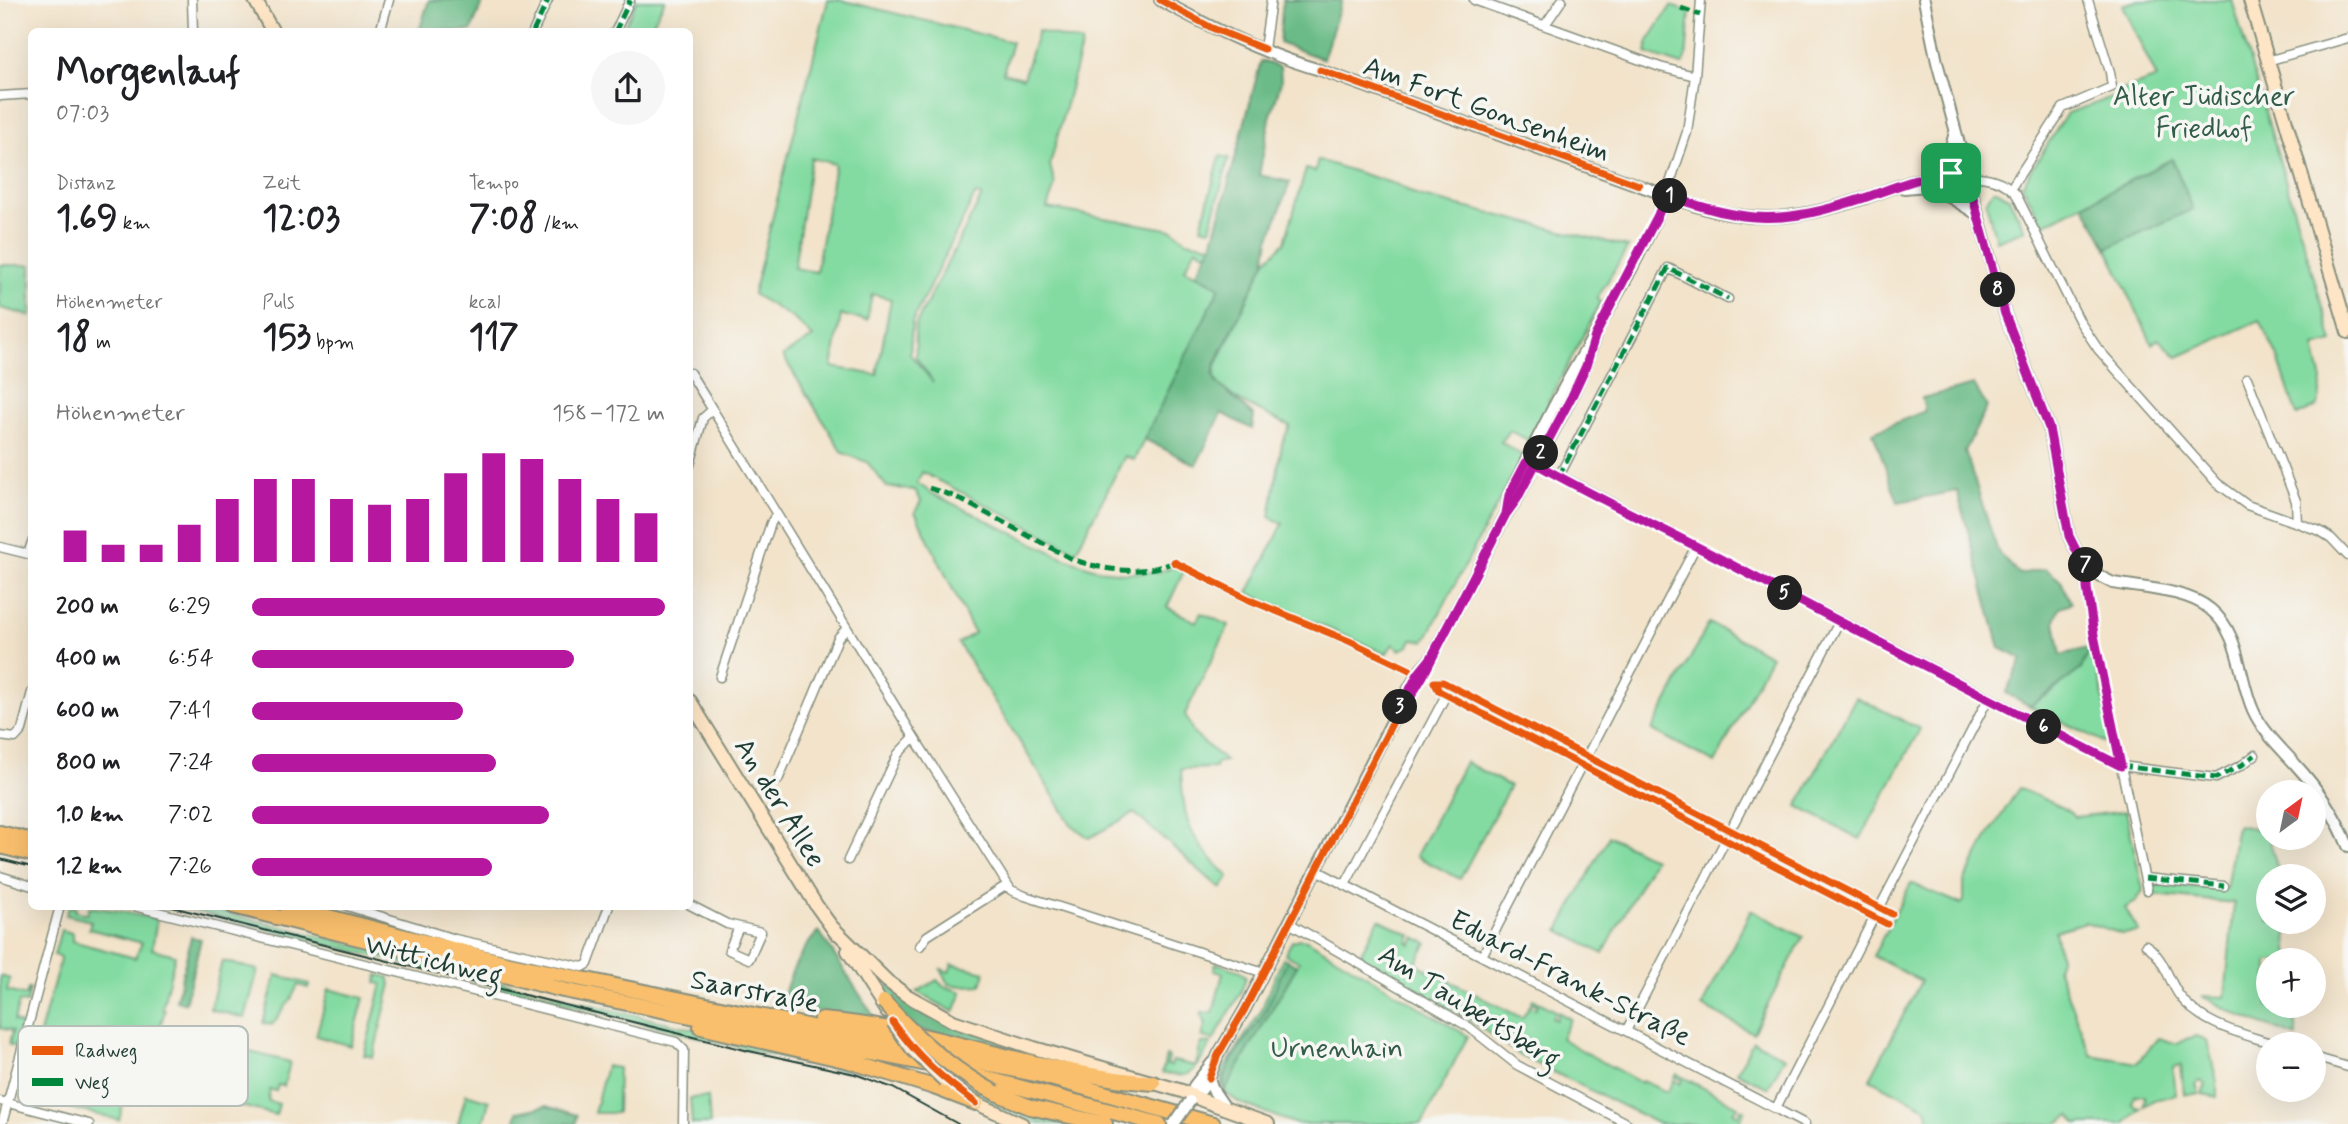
<!DOCTYPE html>
<html lang="de">
<head>
<meta charset="utf-8">
<style>
  :root { --surface:#fff; --page:#f6f6f6; --text:#202124; --muted:#757577; --accent:#b5179e }
  body { margin:0; font-family:Mynerve,sans-serif; background:var(--page); color:var(--text); height:100vh; display:flex; flex-direction:column; font-size:26px; white-space:nowrap }
  * { box-sizing:border-box; margin:0 }
  p { font-size:23px; color:var(--muted) }
  .icon { flex:none; width:38px; height:38px; fill:none; stroke:currentColor; stroke-width:2; stroke-linecap:round; stroke-linejoin:round }
  .map { position:relative; flex:1; overflow:hidden }
  .drawer { position:absolute; left:28px; top:28px; width:665px; height:882px; display:flex; flex-direction:column; background:var(--surface); border-radius:10px; box-shadow:0 7px 28px #0002 }
  .drawer>* { flex:none }
  .needle { width:46px; rotate:33deg }
  .controls { position:absolute; left:2256px; top:780px; display:grid; gap:14px }
  .controls a { display:grid; place-items:center; width:70px; height:70px; border-radius:50%; background:var(--surface); box-shadow:0 7px 28px #0002; font-size:35px }
  .pin { position:absolute; display:grid; place-items:center; width:60px; height:60px; color:#fff; margin:-30px; border-radius:14px; box-shadow:0 4px 10px #0006 }
  .km { position:absolute; width:35px; height:35px; margin:-18px; border-radius:50%; background:#222; color:#fff; font-size:19px; line-height:35px; text-align:center }
  .round { display:grid; place-items:center; flex:none; width:74px; height:74px; border-radius:37px; background:var(--page) }
  .headline { display:flex; align-items:center; justify-content:space-between; height:119px; padding:0 28px }
  h1 { font-size:38px; font-weight:700; line-height:52px }
  .metrics { display:grid; grid-template-columns:repeat(3,1fr); gap:10px; height:119px; padding:7px 28px }
  .metrics div { display:grid; align-content:center }
  .metrics b { font-size:35px; font-weight:700 }
  .metrics small { font-size:19px; font-weight:400 }
  .metrics p { font-size:19px }
  .chart { height:196px; padding:14px 28px }
  .chart p { display:flex; justify-content:space-between }
  .chart svg { width:100%; height:126px; margin-top:7px; stroke:var(--accent); stroke-width:6 }
  ul { padding:0 28px; list-style:none; font-size:23px }
  li { display:grid; grid-template-columns:112px 84px 1fr; align-items:center; height:52px }
  li i { height:18px; border-radius:9px; background:var(--accent) }
  .map>svg:first-child { display:block }
</style>
</head>
<body>
<div class="map">
<svg width="2348" height="1124" viewBox="0 0 2348 1124">
  <rect width="100%" height="100%" fill="#f6f6f2"/>
  <filter id="ink" filterUnits="userSpaceOnUse"><feTurbulence type="fractalNoise" baseFrequency=".0143" numOctaves="2"/><feDisplacementMap in="SourceGraphic" scale="14" xChannelSelector="R" yChannelSelector="G"/><feConvolveMatrix kernelMatrix="1 2 1 2 8 2 1 2 1" color-interpolation-filters="sRGB"/></filter>
  <filter id="wash" filterUnits="userSpaceOnUse"><feTurbulence type="fractalNoise" baseFrequency=".00686" numOctaves="4" result="noise"/><feDisplacementMap in="SourceGraphic" scale="28" xChannelSelector="R" yChannelSelector="G"/><feGaussianBlur stdDeviation="1.57" result="paint"/><feColorMatrix in="noise" values="0 0 0 0 0 0 0 0 0 0 0 0 0 0 0 0 0 1.4 0 .05"/><feComposite in="paint" operator="in"/></filter>
  <g filter="url(#wash)">
    <rect width="100%" height="100%" fill="#f2e3ca"/>
    <!-- green -->
    <path fill="#83dba1" stroke="#518c6a" stroke-width="2" fill-rule="evenodd" d="M637,0H665L649,31H622Z
      M828,0H841L1012,42L1003,73L1023,78L1038,31L1082,43L1050,165L1055,185L1047,208L1173,230L1187,241L1212,245L1207,254L1196,248L1185,269L1220,287L1134,460L1125,456L1076,551L922,472L917,483L933,494L1062,557L1099,570L1125,573L1158,572L1174,567L1184,571L1167,607L1196,622L1201,613L1229,625L1185,714L1194,734L1225,761L1216,763L1215,768L1181,769C1184,827 1189,837 1229,877L1221,889L1134,813L1089,838L1071,824L958,643L974,633L915,512L921,501L915,490L887,487L867,462L843,453L783,356L813,337L794,319L753,294ZM811,158L835,164L816,272L794,268ZM975,195L982,196L915,326L916,357L933,382L910,354L912,322ZM872,294L891,299L877,375L832,367L841,315L867,320Z
      M2139,0H2232L2333,342L2314,347L2322,381L2318,406L2297,416L2278,358L2260,320L2178,357L2158,339L2152,344L2107,248L2193,209L2172,159L2043,225L2022,185L2067,113L2114,97L2123,90L2157,78L2122,5Z
      M1671,6L1690,12L1686,59L1682,65L1646,53L1648,41Z
      M1220,156L1229,158L1210,229L1201,227Z
      M1318,160L1398,185L1418,196L1628,247L1597,299L1601,302L1554,392L1548,401L1551,403L1532,438L1528,440L1510,431L1501,442L1523,456L1425,641L1412,639L1409,646L1400,650L1393,644L1386,654L1248,593L1283,524L1270,517L1282,443L1290,426C1273,417 1227,398 1218,383C1214,378 1215,372 1216,366L1265,262L1285,242L1306,169L1315,172Z
      M1993,190H1997L2009,198L2025,230L1996,241L1986,202Z
      M0,265H31V316L0,308Z
      M1709,623L1771,656L1715,763L1652,730Z
      M2092,647L2114,747L2030,706L2058,687Z
      M1856,697L1920,729L1860,839L1797,806Z
      M1465,762L1510,786L1460,879L1416,856Z
      M2019,788C2037,798 2061,803 2075,817L2126,811L2143,890L2136,902L2125,908L2139,932L2122,934L2085,922L2055,931L2060,958L2057,968L2091,1055L2137,1063L2158,1038L2178,1044L2186,1039L2197,1036L2207,1040L2217,1082V1097L2202,1094L2206,1085L2201,1081L2196,1084L2199,1094H2184L2181,1065L2173,1067L2176,1095L2154,1100L2144,1106L2145,1097L2142,1095H2135L2132,1103L2136,1107L2141,1108L2124,1124H2077L2070,1115L2056,1124H1930L1926,1108L1870,1079L1921,981L1873,956L1911,883L1961,904L1964,901V881L1988,836Z
      M2237,825L2267,831L2280,877H2268V922H2286L2289,961H2268V1006H2294L2297,1037L2236,1014L2202,996L2225,997L2234,903L2154,895L2152,884L2226,889Z
      M1609,836L1654,859L1603,954L1559,930Z
      M69,907H76L75,911L87,914L89,907L119,911L157,919L152,949L175,955L162,1009L165,1010L161,1024L152,1032L140,1068L136,1063L125,1070L129,1081L119,1120L23,1096L60,960V957L54,955L60,933L62,930L72,933V941L135,958L142,943L89,929L91,921L66,915Z
      M178,907H203L600,1007L846,1065L845,1071L787,1059Z
      M1751,910L1803,937L1753,1033L1702,1006Z
      M1379,919L1411,935L1408,942L1411,944L1415,937L1427,943L1416,963L1430,971L1522,1018L1530,1005L1535,1009L1538,1004L1531,1003L1533,999L1556,1011L1552,1018L1556,1020L1558,1012L1571,1019L1561,1038C1585,1053 1616,1069 1641,1083L1642,1081L1667,1092L1674,1080L1680,1084L1682,1080L1675,1077L1677,1074L1738,1106L1733,1112L1738,1115L1741,1108L1745,1110L1738,1124H1659L1521,1056L1465,1017L1359,956Z
      M1299,939L1307,940L1468,1036L1422,1124H1296L1240,1103L1224,1092L1221,1084L1223,1070L1261,1011L1283,958L1287,960C1279,978 1272,998 1263,1015C1251,1035 1219,1067 1224,1091L1299,962L1285,954L1292,941Z
      M222,961L258,970L245,1018L210,1009Z
      M1216,963L1241,971L1246,977L1241,992L1213,1041L1202,1037L1206,1023L1200,1013H1213L1223,973L1214,971Z
      M952,964L985,972L981,985L961,986L949,984L941,969L949,972Z
      M276,975L309,984L308,988L298,985L291,999L272,1025L263,1023Z
      M378,975L389,977L391,984L373,1057L364,1055L382,984L376,983Z
      M0,976L10,979L7,991L26,996L28,989H30L27,1003L19,1002L14,1021L21,1024L15,1047L9,1045L12,1031L0,1028Z
      M937,980L943,986L962,992L954,1012L917,992Z
      M329,989L364,998L351,1046L316,1036Z
      M1753,1041L1785,1057L1768,1088L1737,1072Z
      M1201,1043L1211,1044C1194,1070 1195,1081 1162,1073L1166,1056L1169,1057L1167,1065L1171,1066L1173,1061L1196,1066Z
      M219,1044L290,1062L284,1086L278,1085L276,1091L270,1090L268,1101L279,1104L276,1115L205,1097Z
      M606,1066L618,1068L617,1113H594Z
      M955,1079L1029,1114L1068,1124C1058,1124 1048,1124 1039,1123C1016,1118 968,1097 955,1079Z
      M466,1094L489,1101L483,1124H458Z
      M708,1097L710,1124H692L690,1098Z"/>
    <!-- forest -->
    <path fill="#6abb87" stroke="#447c5e" stroke-width="2" d="M429,0H484L471,31H419Z
      M1283,0H1342L1323,59L1279,43Z
      M1261,61L1280,67L1281,82L1270,118L1259,175L1290,182L1269,240L1265,262L1216,362L1213,375L1216,382L1254,416L1252,429L1222,413L1196,465L1144,439L1220,287L1196,274L1212,245Z
      M2172,159L2193,209L2107,248L2084,205Z
      M1974,385L1987,407L1965,451L1998,552L2019,574L2046,569L2061,581L2071,603L2060,607L2055,621L2061,655L2092,647L2080,670L2030,706L2006,693L2022,659L2000,648L1957,491L1898,502L1873,432L1925,411L1922,398Z
      M819,931L876,1020L781,1006C788,977 798,953 819,931Z
      M191,937L201,939L185,1003L176,1001Z
      M1287,960L1297,966L1224,1092C1219,1067 1251,1036 1263,1015C1272,998 1279,978 1287,960Z
      M888,985L1007,1044L1006,1047L914,1029L880,992Z
      M546,1106L577,1115L576,1124H514L517,1112Z"/>
  </g>
  <g filter="url(#ink)">
    <g fill="none" stroke-linecap="round" stroke-linejoin="round">
      <defs>
        <path id="minor" d="M192,0L193,32
          M1474,0L1660,67L1695,76
          M1545,25L1562,0
          M380,32L389,0
          M533,32L548,0
          M615,32L630,0
          M1264,49L1271,0
          M2267,61L2348,38
          M0,96L32,94
          M1967,176C1986,177 2003,179 2016,194L2080,322L2098,349L2217,483L2247,505L2320,531L2331,538L2348,556
          M2011,188L2063,108L2112,87L2110,72L2088,0
          M1666,195L1687,132L1695,76L1701,0
          M690,373L914,737L1011,890L1025,896L1264,973
          M2247,378L2296,501L2297,523
          M1533,462L2121,766L2216,778L2242,765L2255,755
          M690,465L703,418L712,410
          M1559,476L1668,268L1728,299
          M0,547L32,555
          M28,554L32,542
          M2086,565V588L2096,647L2147,890
          M720,677L771,523L776,515
          M0,736L15,738L22,730L32,692
          M1589,752L1696,546
          M778,780L838,638L847,628
          M1734,823L1839,622
          M848,860L898,754L914,737
          M1316,870L1805,1124
          M0,876L32,886
          M2145,878L2224,886
          M1345,885L1446,695
          M1882,903L1988,699
          M690,905L727,924L761,932L749,959L729,950L739,927
          M134,906L676,1042L684,1050L683,1124
          M347,906L455,939L583,967L588,964L609,906
          M1289,923L1469,1027L1517,1065L1628,1124
          M2146,945C2163,956 2168,979 2179,995C2200,1025 2244,1034 2277,1045
          M920,946L927,936L1007,885
          M1482,956L1579,770
          M1626,1031L1724,843
          M2314,1057L2348,1067
          M0,1101L89,1124
          M1776,1108L1871,923
          M2,1124L60,906"/>
        <path id="tertiary" d="M1160,0C1211,28 1264,54 1320,70L1693,205C1756,226 1805,218 1868,197C1901,185 1932,170 1967,176
          M1924,0L1937,62L2005,314L2049,428L2069,536L2077,552L2086,565L2101,577L2113,583C2141,588 2188,590 2210,609C2241,634 2238,676 2253,710C2263,732 2280,747 2296,765C2318,789 2336,816 2348,846
          M1929,176L1950,151L1955,132
          M1932,186L1977,214
          M1904,188L1949,184L1967,177
          M1507,510L1509,495C1532,450 1553,404 1579,361C1610,308 1643,253 1666,195
          M1429,663L1506,514L1517,499C1544,445 1579,394 1595,336
          M1209,1078L1213,1090L1226,1109
          M1193,1096L1194,1086L1212,1063
          M1190,1100L1202,1089L1209,1078L1218,1055L1245,1009L1407,692L1418,673L1431,658"/>
        <path id="secondary" d="M255,0L273,32
          M2250,0L2348,332
          M690,701L816,905L836,933
          M832,927L887,981L906,995L953,1021L1034,1048L1182,1091L1202,1100L1268,1124
          M848,951L887,1012
          M945,1081L976,1103L1022,1124"/>
        <path id="trunk" d="M0,833L32,841
          M0,846L32,854
          M233,906L563,990L942,1067L1159,1124
          M286,906L506,963L1040,1075L1213,1124
          M821,1020C934,1028 1040,1075 1153,1083
          M701,1027L849,1061L934,1087L976,1103
          M996,1093L1030,1107L1105,1124"/>
      </defs>
      <!-- minor casing -->
      <use href="#minor" stroke="#88907f" stroke-width="11"/>
      <!-- tertiary casing -->
      <use href="#tertiary" stroke="#88907f" stroke-width="14"/>
      <!-- secondary casing -->
      <use href="#secondary" stroke="#88907f" stroke-width="16"/>
      <!-- trunk casing -->
      <use href="#trunk" stroke="#88907f" stroke-width="18"/>
      <!-- minor -->
      <use href="#minor" stroke="#fff" stroke-width="8"/>
      <!-- tertiary -->
      <use href="#tertiary" stroke="#fff" stroke-width="10"/>
      <!-- secondary -->
      <use href="#secondary" stroke="#fde5c5" stroke-width="12"/>
      <!-- trunk -->
      <use href="#trunk" stroke="#f9bf6d" stroke-width="14"/>
      <!-- tram -->
      <path stroke="#1f3d34" stroke-width="2" d="M0,859L32,867
        M168,906L749,1051L855,1074L893,1088L958,1124"/>
      <defs>
        <path id="tertiary-bridge" d="M1174,1124L1190,1101"/>
        <path id="secondary-bridge" d="M893,1022L913,1050L945,1081"/>
        <path id="trunk-bridge" d="M884,1002C916,1038 953,1071 996,1093"/>
      </defs>
      <!-- tertiary-bridge casing -->
      <use href="#tertiary-bridge" stroke="#88907f" stroke-width="14" stroke-linecap="butt"/>
      <!-- secondary-bridge casing -->
      <use href="#secondary-bridge" stroke="#88907f" stroke-width="16" stroke-linecap="butt"/>
      <!-- trunk-bridge casing -->
      <use href="#trunk-bridge" stroke="#88907f" stroke-width="18" stroke-linecap="butt"/>
      <!-- tertiary-bridge -->
      <use href="#tertiary-bridge" stroke="#fff" stroke-width="10"/>
      <!-- secondary-bridge -->
      <use href="#secondary-bridge" stroke="#fde5c5" stroke-width="12"/>
      <!-- trunk-bridge -->
      <use href="#trunk-bridge" stroke="#f9bf6d" stroke-width="14"/>
      <!-- quiet -->
      <path stroke="#00873e" stroke-width="5" stroke-dasharray="10 5" stroke-linecap="butt" d="M1681,8L1700,15
        M533,32L548,0
        M615,32L630,0
        M1559,476L1668,268L1728,299
        M929,488L956,497L1070,558C1102,571 1142,576 1174,562L1178,564
        M1710,554L1829,617
        M2121,766L2216,778L2242,765L2255,755
        M2145,878L2224,886"/>
      <defs>
        <path id="cycleway" d="M1160,0L1212,28L1264,49
          M1320,70L1639,185
          M1595,336L1666,195
          M1174,562L1252,601L1349,641L1410,670
          M1426,671L1506,514
          M1887,924L1439,691L1434,682H1443L1892,914
          M893,1022C916,1056 943,1079 976,1103
          M1209,1078L1218,1055L1245,1009L1398,712"/>
      </defs>
      <!-- cycleway casing -->
      <use href="#cycleway" stroke="#f6f6f2" stroke-width="11"/>
      <!-- cycleway -->
      <use href="#cycleway" stroke="#e8590c" stroke-width="7"/>
    </g>
  </g>
  <g fill="none" stroke-linecap="round" stroke-linejoin="round" filter="url(#ink)">
    <defs>
      <path id="route" d="M1951,173C1920,176 1893,188 1864,198C1781,225 1749,224 1666,195L1658,215L1595,336L1586,366L1572,396L1517,499L1506,514L1431,658L1418,674L1398,712L1410,698L1423,676L1506,514L1509,495L1528,459C1587,494 1650,522 1711,554C1847,626 1984,697 2121,766L2094,635L2087,588V565L2077,552L2069,536L2049,428L2005,314L1967,176L1951,173"/>
    </defs>
    <!-- route casing -->
    <use href="#route" stroke="#fff" stroke-width="14"/>
    <!-- route -->
    <use href="#route" stroke="#b5179e" stroke-width="9"/>
  </g>
  <g text-anchor="middle" stroke-width="7" stroke-linejoin="round" paint-order="stroke">
    <!-- park labels -->
    <g font-size="28" fill="#335d4a" stroke="#f6f6f2">
      <text x="2204" y="105">Alter Jüdischer<tspan x="2204" dy="32">Friedhof</tspan></text>
      <text x="1337" y="1057">Urnenhain</text>
    </g>
    <!-- street labels -->
    <g font-size="28" fill="#1f3d34" stroke="#f6f6f2">
      <text transform="translate(1487 108) rotate(20)" y="10">Am Fort Gonsenheim</text>
      <text transform="translate(781 802) rotate(58)" y="10">An der Allee</text>
      <text transform="translate(434 959) rotate(14)" y="10">Wittichweg</text>
      <text transform="translate(1571 977) rotate(27)" y="10">Eduard-Frank-Straße</text>
      <text transform="translate(755 990) rotate(11)" y="10">Saarstraße</text>
      <text transform="translate(1470 1006) rotate(32)" y="10">Am Taubertsberg</text>
    </g>
  </g>
  <!-- legend -->
  <rect x="18" y="1026" width="230" height="80" rx="10" fill="#f6f6f2" stroke="#b6beb9" stroke-width="2"/>
  <rect x="32" y="1046" width="31" height="9" fill="#e8590c"/>
  <rect x="32" y="1078" width="31" height="8" fill="#00873e"/>
  <g font-size="19" fill="#1f3d34">
    <text x="75" y="1057">Radweg</text>
    <text x="75" y="1089">Weg</text>
  </g>
</svg>
<div class="controls">
<a><svg class="needle" viewBox="-14 -14 28 28"><path d="M0-13l5 13h-10z" fill="#e53935"/><path d="M0 13l5-13h-10z" fill="#757577"/></svg></a>
<a><svg class="icon" aria-label="layers" viewBox="0 0 24 24"><path d="M12 4l9 5-9 5-9-5zM3 14l9 5 9-5"/></svg></a>
<a>+</a>
<a>−</a>
</div>
<div class="pin" style="left:1951px;top:173px;background:#1e9e55"><svg class="icon" aria-label="arrive" viewBox="0 0 24 24"><path d="M6 21V4h12l-3 4 3 4H6"/></svg></div>
<b class="km" style="left:1670px;top:196px">1</b>
<b class="km" style="left:1541px;top:453px">2</b>
<b class="km" style="left:1400px;top:707px">3</b>
<b class="km" style="left:1785px;top:593px">5</b>
<b class="km" style="left:2044px;top:727px">6</b>
<b class="km" style="left:2086px;top:565px">7</b>
<b class="km" style="left:1998px;top:290px">8</b>
<section class="drawer">
<div class="headline"><div><h1>Morgenlauf</h1><p>07:03</p></div><a class="round"><svg class="icon" aria-label="share" viewBox="0 0 24 24"><path d="M12 15V3M7 8l5-5 5 5M5 13v7h14v-7"/></svg></a></div>
<div class="metrics">
<div><p>Distanz</p><b>1.69<small> km</small></b></div>
<div><p>Zeit</p><b>12:03</b></div>
<div><p>Tempo</p><b>7:08<small> /km</small></b></div>
</div>
<div class="metrics">
<div><p>Höhenmeter</p><b>18<small> m</small></b></div>
<div><p>Puls</p><b>153<small> bpm</small></b></div>
<div><p>kcal</p><b>117</b></div>
</div>
<div class="chart"><p><span>Höhenmeter</span>158–172 m</p>
<svg viewBox="0 0 160 44" preserveAspectRatio="none"><path d="M5 44V33M15 44V38M25 44V38M35 44V31M45 44V22M55 44V15M65 44V15M75 44V22M85 44V24M95 44V22M105 44V13M115 44V6M125 44V8M135 44V15M145 44V22M155 44V27"/></svg>
</div>
<ul>
<li><b>200 m</b>6:29<i style="width:100%"></i></li>
<li><b>400 m</b>6:54<i style="width:78%"></i></li>
<li><b>600 m</b>7:41<i style="width:51%"></i></li>
<li><b>800 m</b>7:24<i style="width:59%"></i></li>
<li><b>1.0 km</b>7:02<i style="width:72%"></i></li>
<li><b>1.2 km</b>7:26<i style="width:58%"></i></li>
</ul>
</section>
</div>
</body>
</html>
